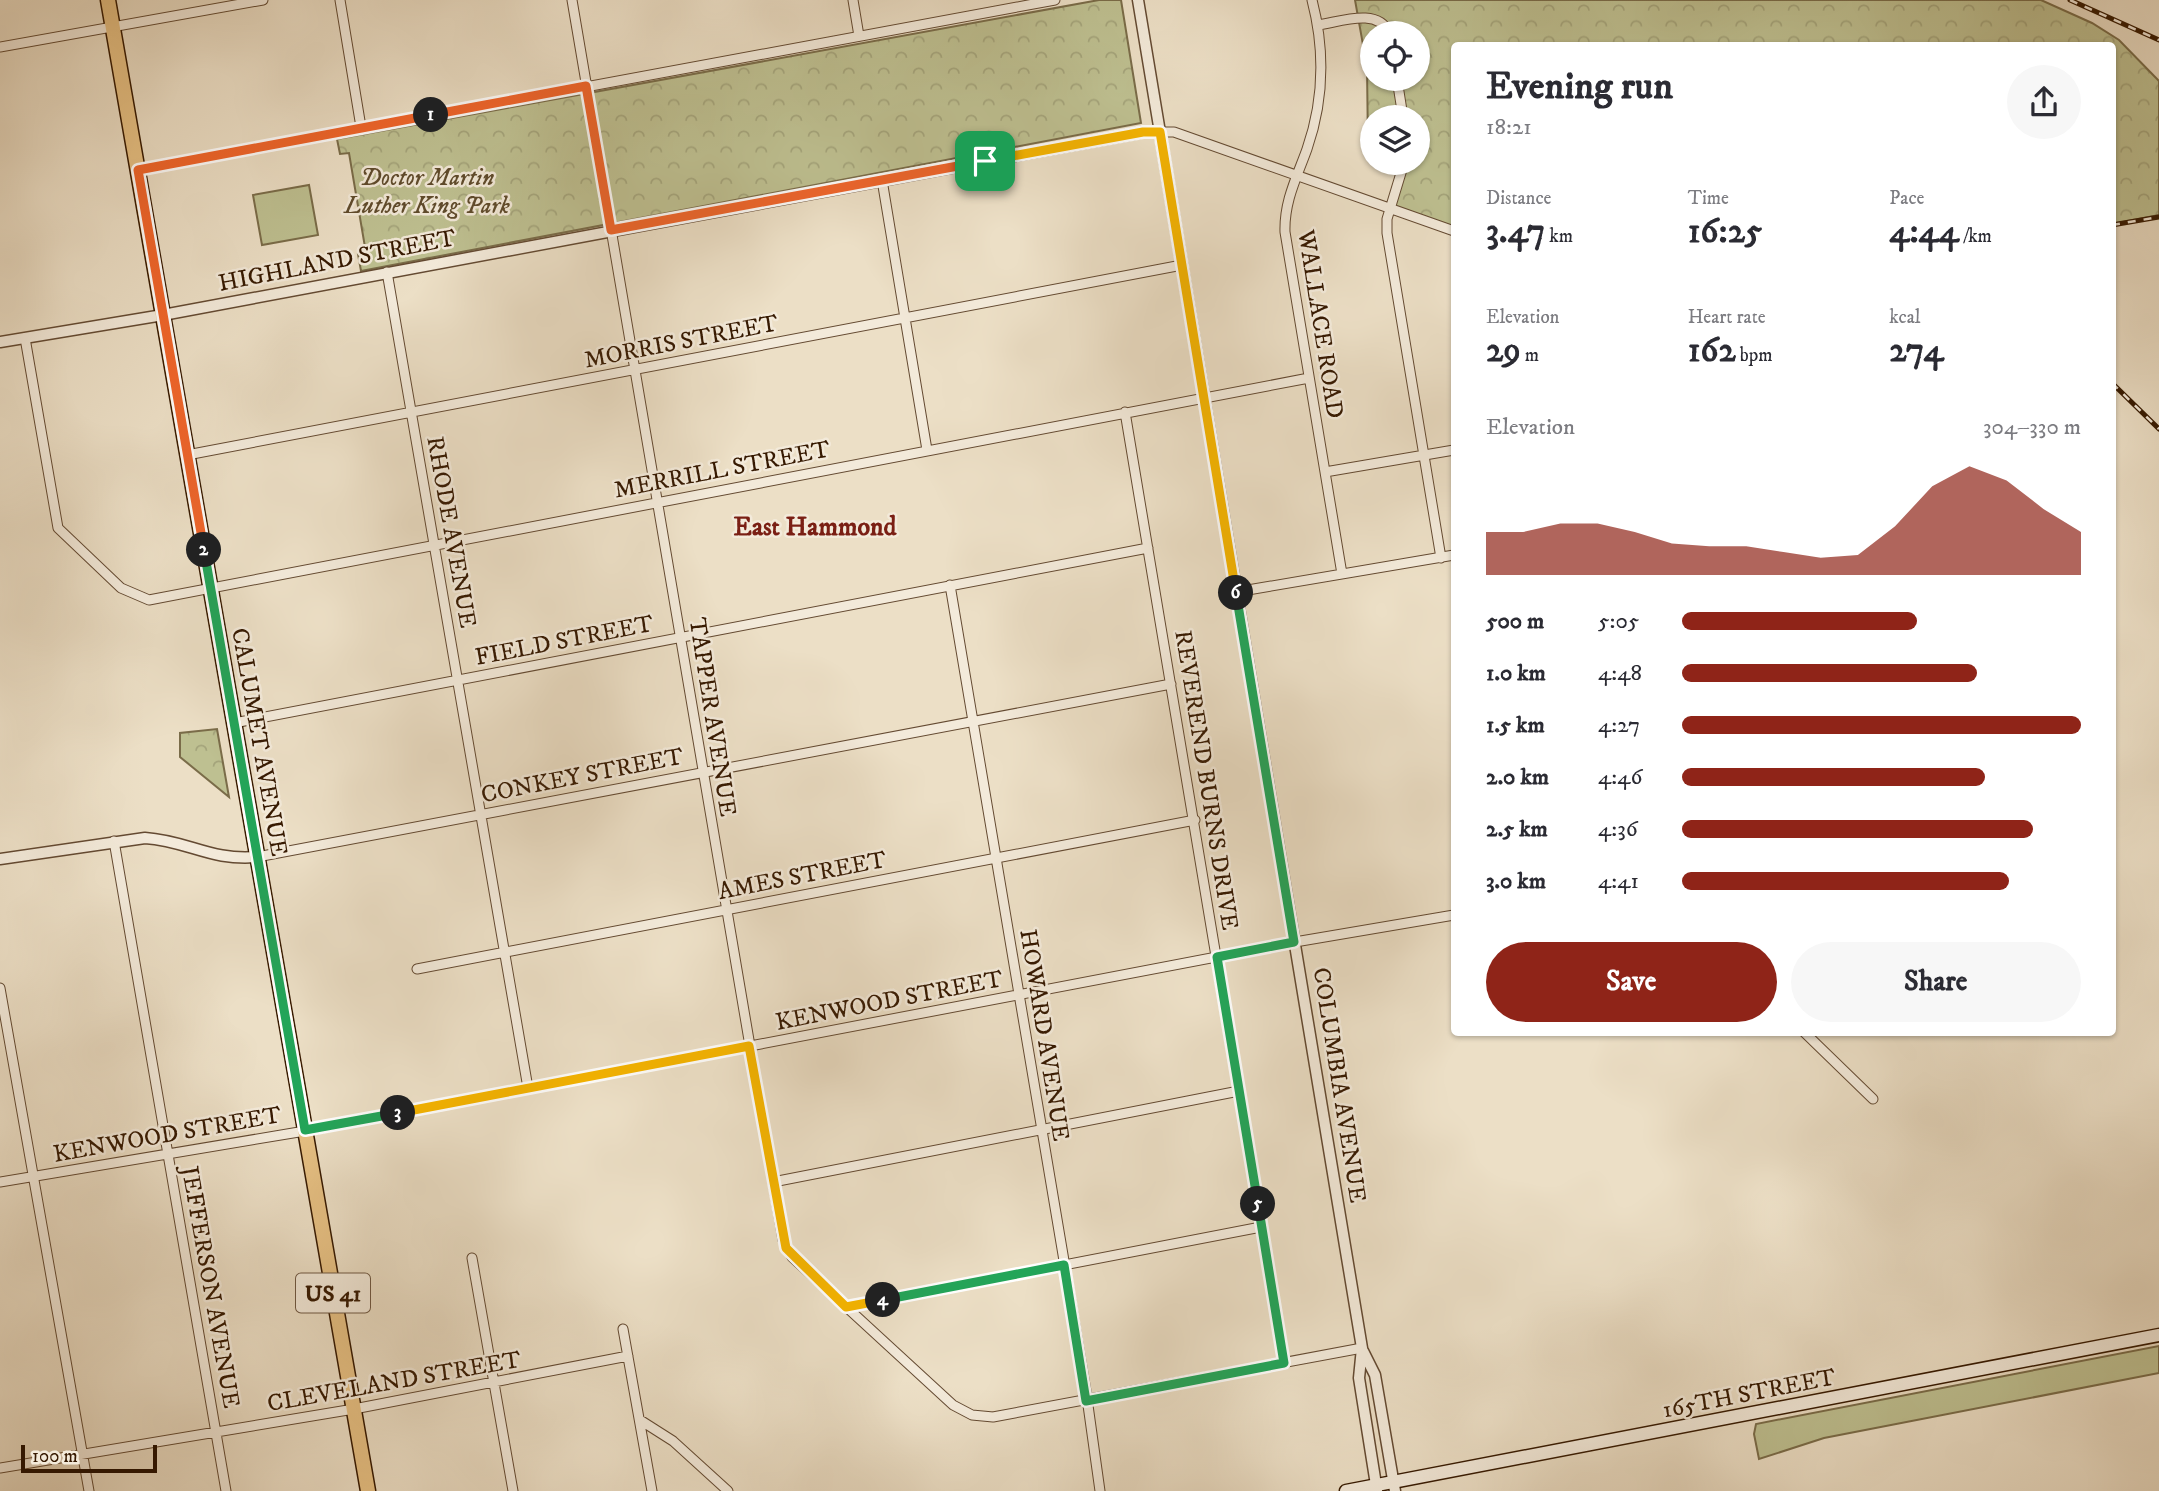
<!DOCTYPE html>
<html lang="en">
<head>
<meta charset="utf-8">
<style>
  :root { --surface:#fff; --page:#f7f7f7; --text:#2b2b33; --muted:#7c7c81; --accent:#8f2418 }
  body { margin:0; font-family:"IM FELL DW Pica",serif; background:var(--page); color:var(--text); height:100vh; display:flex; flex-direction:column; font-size:26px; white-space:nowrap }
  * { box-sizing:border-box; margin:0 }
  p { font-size:23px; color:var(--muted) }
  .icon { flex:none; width:38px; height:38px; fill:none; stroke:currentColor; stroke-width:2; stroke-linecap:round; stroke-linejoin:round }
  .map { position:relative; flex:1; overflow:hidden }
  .details { position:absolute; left:1451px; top:42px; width:665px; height:994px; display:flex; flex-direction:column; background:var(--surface); border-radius:7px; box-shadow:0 2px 5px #0004 }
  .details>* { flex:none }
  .fabs { position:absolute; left:1360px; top:21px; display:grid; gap:14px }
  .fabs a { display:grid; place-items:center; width:70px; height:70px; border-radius:50%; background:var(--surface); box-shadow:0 2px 5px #0004; font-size:35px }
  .scale { position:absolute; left:21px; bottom:18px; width:136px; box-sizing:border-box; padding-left:7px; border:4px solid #361901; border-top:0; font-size:19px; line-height:24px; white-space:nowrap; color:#361901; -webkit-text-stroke:5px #f3eada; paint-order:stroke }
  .pin { position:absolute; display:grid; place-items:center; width:60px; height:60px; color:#fff; margin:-30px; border-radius:14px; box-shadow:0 4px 10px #0006 }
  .km { position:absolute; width:35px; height:35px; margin:-18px; border-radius:50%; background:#222; color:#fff; font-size:19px; line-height:35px; text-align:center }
  .round { display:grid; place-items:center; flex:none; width:74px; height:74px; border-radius:37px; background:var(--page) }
  .overview { display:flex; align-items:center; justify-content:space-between; height:119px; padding:0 35px }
  h1 { font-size:38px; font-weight:700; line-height:52px }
  .stats { display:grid; grid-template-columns:repeat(3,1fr); gap:10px; height:119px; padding:7px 35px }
  .stats div { display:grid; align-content:center }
  .stats b { font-size:35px; font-weight:700 }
  .stats small { font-size:19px; font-weight:400 }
  .stats p { font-size:19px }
  .chart { height:196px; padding:14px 35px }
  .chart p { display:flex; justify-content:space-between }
  .chart svg { width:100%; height:126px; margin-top:7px; fill:var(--accent); opacity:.7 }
  .button { display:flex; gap:14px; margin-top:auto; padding:14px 35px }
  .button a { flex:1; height:80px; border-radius:42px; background:var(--accent); color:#fff; font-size:28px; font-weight:700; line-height:80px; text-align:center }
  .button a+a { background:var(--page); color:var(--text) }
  ul { padding:0 35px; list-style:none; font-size:23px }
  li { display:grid; grid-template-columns:112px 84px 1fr; align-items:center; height:52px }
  li i { height:18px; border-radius:9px; background:var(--accent) }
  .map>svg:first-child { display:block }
</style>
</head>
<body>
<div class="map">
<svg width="2159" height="1491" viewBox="0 0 2159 1491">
  <defs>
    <pattern id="forest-crowns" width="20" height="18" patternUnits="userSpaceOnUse" patternTransform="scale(1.75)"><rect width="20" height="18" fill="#bec091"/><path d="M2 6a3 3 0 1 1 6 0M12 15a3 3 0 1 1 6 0" fill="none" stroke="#a4a47b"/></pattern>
  </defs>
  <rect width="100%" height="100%" fill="#ecdfc6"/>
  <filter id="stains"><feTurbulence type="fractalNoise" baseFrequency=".00286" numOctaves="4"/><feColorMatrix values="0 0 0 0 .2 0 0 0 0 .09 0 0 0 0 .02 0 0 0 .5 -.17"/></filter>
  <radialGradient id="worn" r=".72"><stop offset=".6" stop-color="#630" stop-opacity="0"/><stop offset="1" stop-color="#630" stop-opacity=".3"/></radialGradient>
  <!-- green -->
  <path fill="#bec091" stroke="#7a6c49" stroke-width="2" d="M309,185L318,235L262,245L253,195Z
    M2159,1346V1373L1824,1438L1759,1459L1754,1434L1756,1424Z"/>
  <!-- forest -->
  <path fill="url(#forest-crowns)" stroke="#7a6c49" stroke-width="2" fill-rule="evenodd" d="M1099,0H1121L1141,123L361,271L358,254L366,253L349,153L340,154L337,139Z
    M1355,0H2041L2092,23L2119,40L2159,81V215L2112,224V46H1454V231L1390,209L1404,163H1418V117H1372V150L1368,148L1367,67ZM1372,33H1418V79H1372Z
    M217,729L229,797L180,757V733Z"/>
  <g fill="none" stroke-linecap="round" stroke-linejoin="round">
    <defs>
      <path id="minor" d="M340,0L361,127
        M572,0L783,1240L792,1257L953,1405L972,1415L993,1417L1362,1348
        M853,0L859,36
        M1312,0C1325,50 1324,100 1307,149C1297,177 1284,201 1285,232L1342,574
        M1318,25C1340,22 1378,7 1389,33
        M0,47L263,0
        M1397,79L1403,117
        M1160,132H1174L1454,231
        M1404,163L1387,219V233L1441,558
        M138,170L1055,0
        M882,180L927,450
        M387,272L528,1088
        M25,338L58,528L121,588L149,600L1309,378
        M1125,412L1284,1363
        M187,455L1182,265
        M1325,472L1454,450
        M950,585L1086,1391L1100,1491
        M1236,592L1454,555
        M234,723L1148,548
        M114,841L226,1491
        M257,857L1171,684
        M417,969L1195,820
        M0,988L89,1491
        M1804,1032L1873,1099
        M0,1182L305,1131L1295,942L1454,915
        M773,1182L1239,1091
        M472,1258L513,1491
        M846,1307L1261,1227
        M623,1329L652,1491
        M640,1420L673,1441L728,1491
        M0,1468L354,1409L628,1356"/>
      <path id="tertiary" d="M1138,0L1362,1348L1359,1378L1377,1491
        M0,342L163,315L1143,132H1160
        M0,859L145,838C189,841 210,861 257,857
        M1363,1351L1375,1375L1395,1491"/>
      <path id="secondary" d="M1346,1491L2159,1335"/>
      <path id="primary" d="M108,0L368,1491"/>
    </defs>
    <!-- minor casing -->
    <use href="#minor" stroke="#644a32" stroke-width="11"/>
    <!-- tertiary casing -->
    <use href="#tertiary" stroke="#644a32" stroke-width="13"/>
    <!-- secondary casing -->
    <use href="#secondary" stroke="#361901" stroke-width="15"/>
    <!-- primary casing -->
    <use href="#primary" stroke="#361901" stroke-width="17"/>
    <!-- minor -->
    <use href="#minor" stroke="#f3eada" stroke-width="9"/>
    <!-- tertiary -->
    <use href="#tertiary" stroke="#f3eada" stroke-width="10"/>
    <!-- secondary -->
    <use href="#secondary" stroke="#f3eada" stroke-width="12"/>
    <!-- primary -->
    <use href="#primary" stroke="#e6c083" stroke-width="14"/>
    <defs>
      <path id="rail" d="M2070,0L2159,40
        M2112,225L2159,217
        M2112,383L2159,429"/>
    </defs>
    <!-- rail casing -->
    <use href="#rail" stroke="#361901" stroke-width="5"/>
    <!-- rail -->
    <use href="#rail" stroke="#f3eada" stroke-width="2.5" stroke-dasharray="8" stroke-linecap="butt"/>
  </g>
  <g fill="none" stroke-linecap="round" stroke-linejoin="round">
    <defs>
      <path id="split-1" d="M431,115L586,86L611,230L985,161"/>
      <path id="split-2" d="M204,550L138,170L431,115"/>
      <path id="split-3" d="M204,550L305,1130L398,1113"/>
      <path id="split-4" d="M398,1113L749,1046L786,1248L846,1307L883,1300"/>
      <path id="split-5" d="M883,1300L1064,1265L1086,1401L1284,1363L1258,1204"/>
      <path id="split-6" d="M1236,593L1294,942L1217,957L1258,1204"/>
      <path id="split-7" d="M985,161L1143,132H1160L1236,593"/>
    </defs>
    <!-- split-1 casing -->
    <use href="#split-1" stroke="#fff" stroke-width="14"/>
    <!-- split-2 casing -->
    <use href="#split-2" stroke="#fff" stroke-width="14"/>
    <!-- split-3 casing -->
    <use href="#split-3" stroke="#fff" stroke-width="14"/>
    <!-- split-4 casing -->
    <use href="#split-4" stroke="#fff" stroke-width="14"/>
    <!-- split-5 casing -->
    <use href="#split-5" stroke="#fff" stroke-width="14"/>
    <!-- split-6 casing -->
    <use href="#split-6" stroke="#fff" stroke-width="14"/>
    <!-- split-7 casing -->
    <use href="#split-7" stroke="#fff" stroke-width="14"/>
    <!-- split-1 -->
    <use href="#split-1" stroke="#f0652b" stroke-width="9"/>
    <!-- split-2 -->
    <use href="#split-2" stroke="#f0652b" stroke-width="9"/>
    <!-- split-3 -->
    <use href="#split-3" stroke="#22a559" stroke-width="9"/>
    <!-- split-4 -->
    <use href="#split-4" stroke="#f5b400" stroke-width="9"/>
    <!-- split-5 -->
    <use href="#split-5" stroke="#22a559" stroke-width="9"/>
    <!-- split-6 -->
    <use href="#split-6" stroke="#22a559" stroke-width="9"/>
    <!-- split-7 -->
    <use href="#split-7" stroke="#f5b400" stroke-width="9"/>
  </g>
  <g text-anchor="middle" stroke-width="5" stroke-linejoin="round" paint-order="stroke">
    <!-- shield labels -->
    <rect fill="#f3eada" stroke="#6f5842" stroke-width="2" x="296" y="1273.5" width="74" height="39" rx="5"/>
    <g font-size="23" font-weight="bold" fill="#361901">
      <text x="333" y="1301">US 41</text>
    </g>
    <!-- park labels -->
    <g font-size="24" font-style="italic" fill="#5f4b2c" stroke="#f3eada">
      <text x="427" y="185">Doctor Martin<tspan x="427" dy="28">Luther King Park</tspan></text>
    </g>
    <!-- street labels -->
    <g font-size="24" fill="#361901" stroke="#f3eada">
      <text transform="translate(337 260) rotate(-11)" y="8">HIGHLAND STREET</text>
      <text transform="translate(1321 324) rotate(81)" y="8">WALLACE ROAD</text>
      <text transform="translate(681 341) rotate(-11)" y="8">MORRIS STREET</text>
      <text transform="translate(722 469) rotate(-11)" y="8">MERRILL STREET</text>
      <text transform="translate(452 532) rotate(80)" y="8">RHODE AVENUE</text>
      <text transform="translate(564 640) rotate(-11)" y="8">FIELD STREET</text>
      <text transform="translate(713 717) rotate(81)" y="8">TAPPER AVENUE</text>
      <text transform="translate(260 742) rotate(80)" y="8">CALUMET AVENUE</text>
      <text transform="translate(582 775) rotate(-11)" y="8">CONKEY STREET</text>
      <text transform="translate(1207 780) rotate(81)" y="8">REVEREND BURNS DRIVE</text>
      <text transform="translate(802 875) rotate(-11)" y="8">AMES STREET</text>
      <text transform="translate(889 1000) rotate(-11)" y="8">KENWOOD STREET</text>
      <text transform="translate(1045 1035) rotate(81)" y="8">HOWARD AVENUE</text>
      <text transform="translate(1340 1085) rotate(81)" y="8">COLUMBIA AVENUE</text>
      <text transform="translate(167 1134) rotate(-10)" y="8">KENWOOD STREET</text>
      <text transform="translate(211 1287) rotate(80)" y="8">JEFFERSON AVENUE</text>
      <text transform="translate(394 1381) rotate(-10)" y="8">CLEVELAND STREET</text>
      <text transform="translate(1749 1393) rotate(-11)" y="8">165TH STREET</text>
    </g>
    <!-- neighbourhood labels -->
    <g font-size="26" font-weight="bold" fill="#7a1f14" stroke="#f3eada">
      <text x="815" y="535">East Hammond</text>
    </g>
  </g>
  <rect width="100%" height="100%" filter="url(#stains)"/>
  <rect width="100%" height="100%" fill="url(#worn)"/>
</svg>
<div class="fabs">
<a><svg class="icon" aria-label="locate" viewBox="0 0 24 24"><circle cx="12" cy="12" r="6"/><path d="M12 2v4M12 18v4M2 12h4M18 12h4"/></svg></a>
<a><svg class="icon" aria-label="layers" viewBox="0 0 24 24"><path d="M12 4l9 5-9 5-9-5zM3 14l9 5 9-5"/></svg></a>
</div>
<div class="scale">100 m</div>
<div class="pin" style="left:985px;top:161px;background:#1e9e55"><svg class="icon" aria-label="arrive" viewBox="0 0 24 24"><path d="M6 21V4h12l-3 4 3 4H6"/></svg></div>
<b class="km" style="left:431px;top:115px">1</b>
<b class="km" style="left:204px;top:550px">2</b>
<b class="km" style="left:398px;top:1113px">3</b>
<b class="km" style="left:883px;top:1300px">4</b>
<b class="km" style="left:1258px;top:1204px">5</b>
<b class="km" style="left:1236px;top:593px">6</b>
<section class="details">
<div class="overview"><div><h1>Evening run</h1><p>18:21</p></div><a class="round"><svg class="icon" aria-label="share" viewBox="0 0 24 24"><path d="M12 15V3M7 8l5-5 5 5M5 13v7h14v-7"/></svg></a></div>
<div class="stats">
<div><p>Distance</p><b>3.47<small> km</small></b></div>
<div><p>Time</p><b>16:25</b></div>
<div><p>Pace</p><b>4:44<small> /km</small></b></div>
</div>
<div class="stats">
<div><p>Elevation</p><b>29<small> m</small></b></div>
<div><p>Heart rate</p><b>162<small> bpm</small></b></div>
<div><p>kcal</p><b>274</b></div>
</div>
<div class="chart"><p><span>Elevation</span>304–330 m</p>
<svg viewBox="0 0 160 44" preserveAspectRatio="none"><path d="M0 44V29L10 29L20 26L30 26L40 29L50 33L60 34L70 34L80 36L90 38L100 37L110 27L120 13L130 6L140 11L150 21L160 29V44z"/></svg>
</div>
<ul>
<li><b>500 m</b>5:05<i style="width:59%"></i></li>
<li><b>1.0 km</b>4:48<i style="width:74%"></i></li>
<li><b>1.5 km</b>4:27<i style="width:100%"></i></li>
<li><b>2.0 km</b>4:46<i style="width:76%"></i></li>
<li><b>2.5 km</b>4:36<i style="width:88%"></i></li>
<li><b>3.0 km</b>4:41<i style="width:82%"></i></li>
</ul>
<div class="button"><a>Save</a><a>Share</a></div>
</section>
</div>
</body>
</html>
